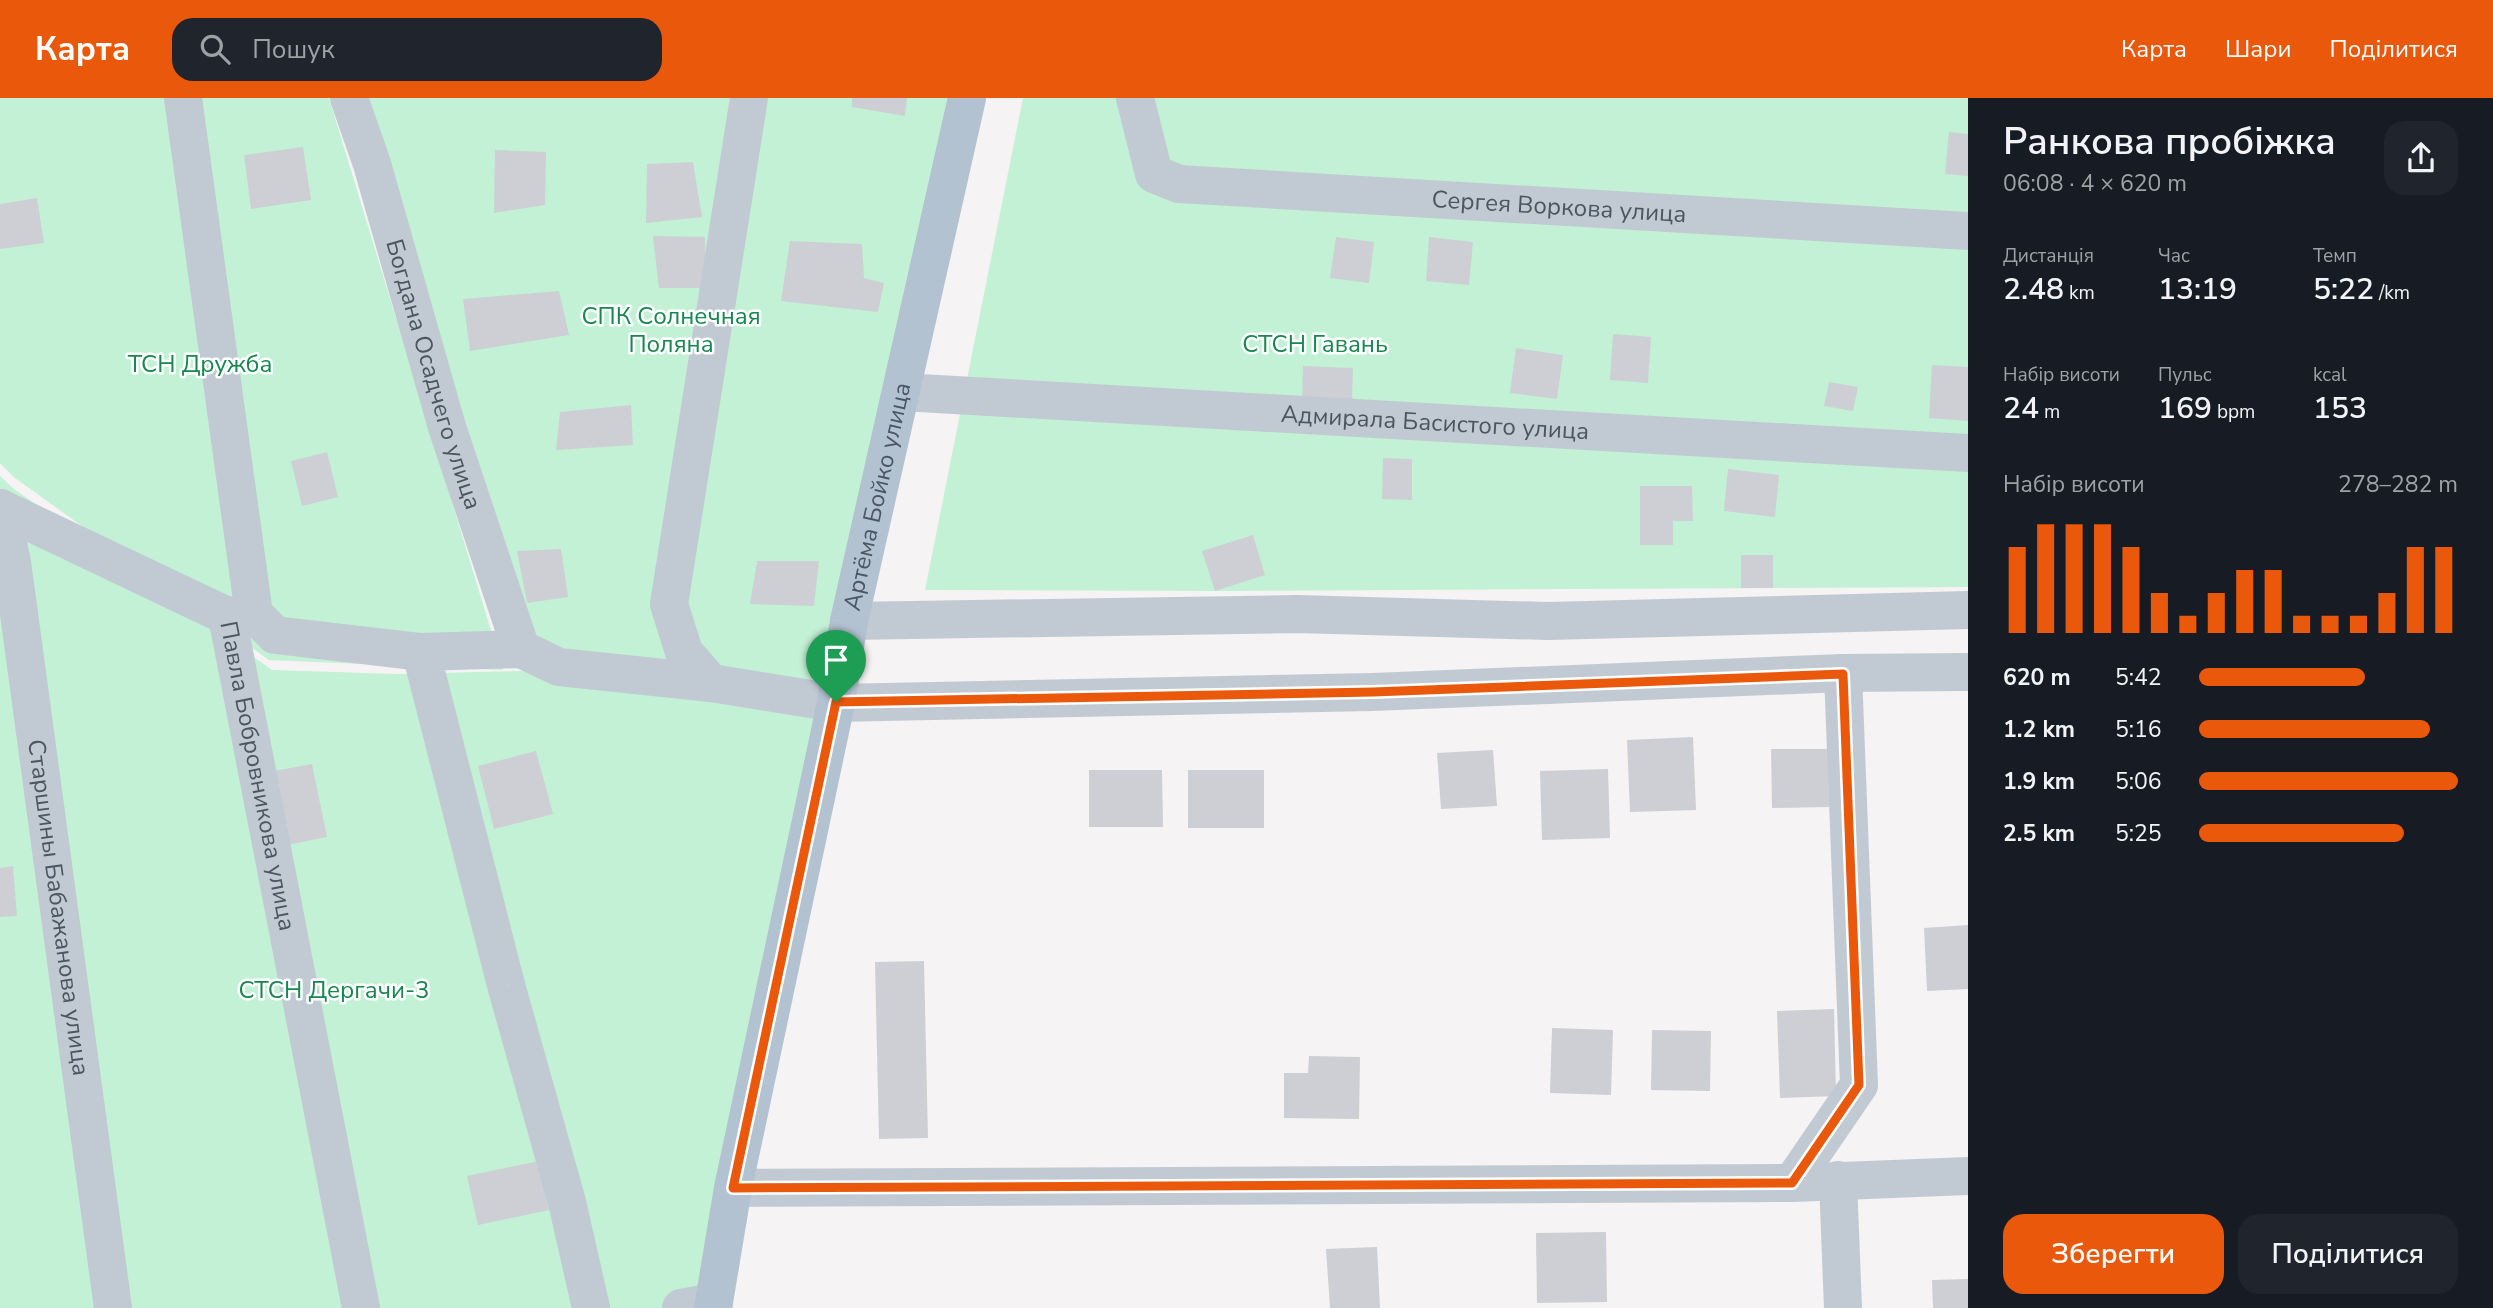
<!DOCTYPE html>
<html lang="uk">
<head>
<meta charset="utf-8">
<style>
  :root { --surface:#171b24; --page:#20242c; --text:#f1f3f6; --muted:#9ea1a6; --accent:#ea580c }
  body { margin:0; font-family:"Nunito Sans",sans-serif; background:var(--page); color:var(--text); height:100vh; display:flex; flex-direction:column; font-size:26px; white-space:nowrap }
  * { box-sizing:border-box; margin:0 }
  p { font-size:23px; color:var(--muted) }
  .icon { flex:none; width:38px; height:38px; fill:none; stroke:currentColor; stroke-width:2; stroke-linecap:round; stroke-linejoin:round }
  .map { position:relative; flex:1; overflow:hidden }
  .side { display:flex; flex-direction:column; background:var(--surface); width:525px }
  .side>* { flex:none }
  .pin { position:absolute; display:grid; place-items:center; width:60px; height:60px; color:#fff; margin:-72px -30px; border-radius:50% 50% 50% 0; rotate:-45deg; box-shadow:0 0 7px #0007 }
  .pin .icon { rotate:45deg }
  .round { display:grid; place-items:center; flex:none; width:74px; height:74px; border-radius:21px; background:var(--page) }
  .head { display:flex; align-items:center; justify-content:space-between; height:119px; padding:0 35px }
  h1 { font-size:38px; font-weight:600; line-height:52px }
  .metrics { display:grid; grid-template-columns:repeat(3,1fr); gap:10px; height:119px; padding:7px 35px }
  .metrics div { display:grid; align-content:center }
  .metrics b { font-size:30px; font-weight:600 }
  .metrics small { font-size:19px; font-weight:400 }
  .metrics p { font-size:19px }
  .chart { height:196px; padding:14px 35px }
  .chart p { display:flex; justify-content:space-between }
  .chart svg { width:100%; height:126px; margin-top:7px; stroke:var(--accent); stroke-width:6 }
  .action { display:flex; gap:14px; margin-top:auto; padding:14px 35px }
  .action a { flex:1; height:80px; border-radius:21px; background:var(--accent); color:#fff; font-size:28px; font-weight:600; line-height:80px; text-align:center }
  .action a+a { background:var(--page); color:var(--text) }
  ul { padding:0 35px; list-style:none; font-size:23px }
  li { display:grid; grid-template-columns:112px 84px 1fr; align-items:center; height:52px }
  li i { height:18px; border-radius:9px; background:var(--accent) }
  header { display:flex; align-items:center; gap:42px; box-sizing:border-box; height:98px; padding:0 35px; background:var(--accent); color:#fff }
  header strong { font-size:33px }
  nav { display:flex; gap:38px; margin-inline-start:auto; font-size:24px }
  .search { width:490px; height:63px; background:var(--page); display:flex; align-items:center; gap:18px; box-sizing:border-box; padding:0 24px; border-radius:21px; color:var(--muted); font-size:26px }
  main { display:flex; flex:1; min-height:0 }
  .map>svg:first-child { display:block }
</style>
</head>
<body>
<header>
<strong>Карта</strong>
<div class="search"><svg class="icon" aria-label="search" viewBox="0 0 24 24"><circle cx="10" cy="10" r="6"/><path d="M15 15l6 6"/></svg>Пошук</div>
<nav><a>Карта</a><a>Шари</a><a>Поділитися</a></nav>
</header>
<main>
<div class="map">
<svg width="1968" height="1210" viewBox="0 0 1968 1210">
  <rect width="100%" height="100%" fill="#f5f3f3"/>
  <!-- green -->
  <path fill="#c3f1d5" d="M0,0H329L503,572L269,562L15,380L0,365Z
    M355,0H957L827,597L529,544Z
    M1023,0H1968V489L1215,493L925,492Z
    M0,378L14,391L272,572L397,576L520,573L822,610L697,1210H0Z"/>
  <!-- building -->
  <path fill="#cdcfd5" d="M852,0H907L905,18L852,9Z
    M1949,34L1968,36V78L1945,76Z
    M303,49L311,102L251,111L244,57Z
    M495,52L546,54L545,107L494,115Z
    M693,64L702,119L646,125L647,66Z
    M37,100L44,145L0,151V106Z
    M653,138L705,139V190H659Z
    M1336,139L1374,144L1369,185L1330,180Z
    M1429,139L1473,144L1469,187L1426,183Z
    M790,143L862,146L864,180L884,185L878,214L781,203Z
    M559,193L569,237L470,253L463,201Z
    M1613,236L1651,239L1648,285L1610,282Z
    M1516,250L1563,257L1557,301L1510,295Z
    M1932,267L1968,269V323L1929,320Z
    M1303,268L1353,270L1352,304L1302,302Z
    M1829,284L1858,289L1853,313L1824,308Z
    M631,307L633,347L556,352L560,314Z
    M327,354L338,399L302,408L291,363Z
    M1383,360L1412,361V402L1382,401Z
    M1728,371L1779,377L1775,419L1724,413Z
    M1640,388H1692L1693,423H1673V447H1640Z
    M1253,437L1265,477L1215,493L1202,453Z
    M561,451L568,499L527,505L517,453Z
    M1741,457H1773V490H1741Z
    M757,463H819L814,508L750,506Z
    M1693,639L1696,712L1630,714L1627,642Z
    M1771,651H1828L1829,709L1772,710Z
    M1493,652L1497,708L1441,711L1437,655Z
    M536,653L553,716L494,731L478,668Z
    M312,666L327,739L272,750L258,676Z
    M1608,671L1610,740L1542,742L1540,673Z
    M1089,672H1162L1163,729H1089Z
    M1188,672H1264V730H1188Z
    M13,768L17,818L0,819V770Z
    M1968,827V891L1927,893L1924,830Z
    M924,863L928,1040L879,1041L875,864Z
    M1834,911L1836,998L1780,1000L1777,913Z
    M1552,930L1613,932L1611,997L1550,995Z
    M1652,932L1711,933L1710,993L1651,992Z
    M1309,958L1360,959L1359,1021L1284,1020V975H1308Z
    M539,1063L549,1112L478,1127L467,1078Z
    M1606,1134L1607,1204L1537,1205L1536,1135Z
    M1377,1149L1380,1210H1330L1326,1151Z
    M1968,1181V1210H1933L1932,1182Z"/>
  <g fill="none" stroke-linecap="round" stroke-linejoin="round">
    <!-- minor -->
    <g stroke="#c1cad2" stroke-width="38">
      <path d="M183,0L254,516L227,518"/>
      <path id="s1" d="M349,0L372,66L447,329L521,551"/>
      <path id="s2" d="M1135,0L1154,76L1179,86L1968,133"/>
      <path id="s3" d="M902,294L1968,355"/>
      <path id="s4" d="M0,410L12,464L113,1210"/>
      <path d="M0,410L227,518"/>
      <path d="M254,516L275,537L421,554"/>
      <path id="s5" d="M227,518L361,1210"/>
      <path d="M849,523L1297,516L1548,523L1968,512"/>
      <path d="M711,585L684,554L669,506L749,0"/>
      <path d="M1838,1082L1843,1210"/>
      <path d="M1792,1085L1859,987L1843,575"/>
      <path d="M733,1090L1792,1085L1968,1078"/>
      <path d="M591,1210L567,1104L506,887L421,554L521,551L559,569L711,585L836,605L1373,594L1843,575L1968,574"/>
      <path d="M681,1210L714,1204"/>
    </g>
    <!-- major -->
    <path stroke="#b3c2d1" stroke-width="38" id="s6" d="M713,1210L733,1090L836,605L849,523L967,0"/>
  </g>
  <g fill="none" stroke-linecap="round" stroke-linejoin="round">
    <defs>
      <path id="route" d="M1843,576L1859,987L1792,1085L733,1090L836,604L1373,594Z"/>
    </defs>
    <!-- route casing -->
    <use href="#route" stroke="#fff" stroke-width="14"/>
    <!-- route -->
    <use href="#route" stroke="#ea580c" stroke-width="9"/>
  </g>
  <g text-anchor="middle" stroke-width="5" stroke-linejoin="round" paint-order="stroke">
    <!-- street labels -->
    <g font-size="24" fill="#4a5661" stroke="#fff">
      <text dy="8" stroke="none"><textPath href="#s2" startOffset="486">Сергея Воркова улица</textPath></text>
      <text dy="8" stroke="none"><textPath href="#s1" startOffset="289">Богдана Осадчего улица</textPath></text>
      <text dy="8" stroke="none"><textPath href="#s3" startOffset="534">Адмирала Басистого улица</textPath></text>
      <text dy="8" stroke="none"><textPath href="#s6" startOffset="828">Артёма Бойко улица</textPath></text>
      <text dy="8" stroke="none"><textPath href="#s5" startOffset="163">Павла Бобровникова улица</textPath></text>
      <text dy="8" stroke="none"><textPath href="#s4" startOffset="404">Старшины Бабажанова улица</textPath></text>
    </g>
    <!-- park labels -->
    <g font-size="24" fill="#17864f" stroke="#fff">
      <text x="671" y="226">СПК Солнечная<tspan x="671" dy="28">Поляна</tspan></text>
      <text x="1315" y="254">СТСН Гавань</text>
      <text x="200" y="274">ТСН Дружба</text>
      <text x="334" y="900">СТСН Дергачи-3</text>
    </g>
  </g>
</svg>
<div class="pin" style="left:836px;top:604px;background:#1e9e55"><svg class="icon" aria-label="arrive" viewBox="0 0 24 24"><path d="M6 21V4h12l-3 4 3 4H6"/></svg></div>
</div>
<section class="side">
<div class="head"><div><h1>Ранкова пробіжка</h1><p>06:08 · 4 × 620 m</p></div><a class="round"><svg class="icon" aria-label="share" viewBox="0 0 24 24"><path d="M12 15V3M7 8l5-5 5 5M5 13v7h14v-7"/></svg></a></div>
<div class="metrics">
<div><p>Дистанція</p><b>2.48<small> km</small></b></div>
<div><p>Час</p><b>13:19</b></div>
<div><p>Темп</p><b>5:22<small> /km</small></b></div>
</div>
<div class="metrics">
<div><p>Набір висоти</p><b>24<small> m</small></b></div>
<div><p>Пульс</p><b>169<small> bpm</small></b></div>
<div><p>kcal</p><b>153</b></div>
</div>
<div class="chart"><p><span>Набір висоти</span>278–282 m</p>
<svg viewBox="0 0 160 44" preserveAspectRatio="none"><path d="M5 44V14M15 44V6M25 44V6M35 44V6M45 44V14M55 44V30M65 44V38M75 44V30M85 44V22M95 44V22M105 44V38M115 44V38M125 44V38M135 44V30M145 44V14M155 44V14"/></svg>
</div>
<ul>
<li><b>620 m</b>5:42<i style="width:64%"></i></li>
<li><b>1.2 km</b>5:16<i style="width:89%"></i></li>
<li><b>1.9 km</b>5:06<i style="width:100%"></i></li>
<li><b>2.5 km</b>5:25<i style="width:79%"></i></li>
</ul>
<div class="action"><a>Зберегти</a><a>Поділитися</a></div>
</section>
</main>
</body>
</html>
